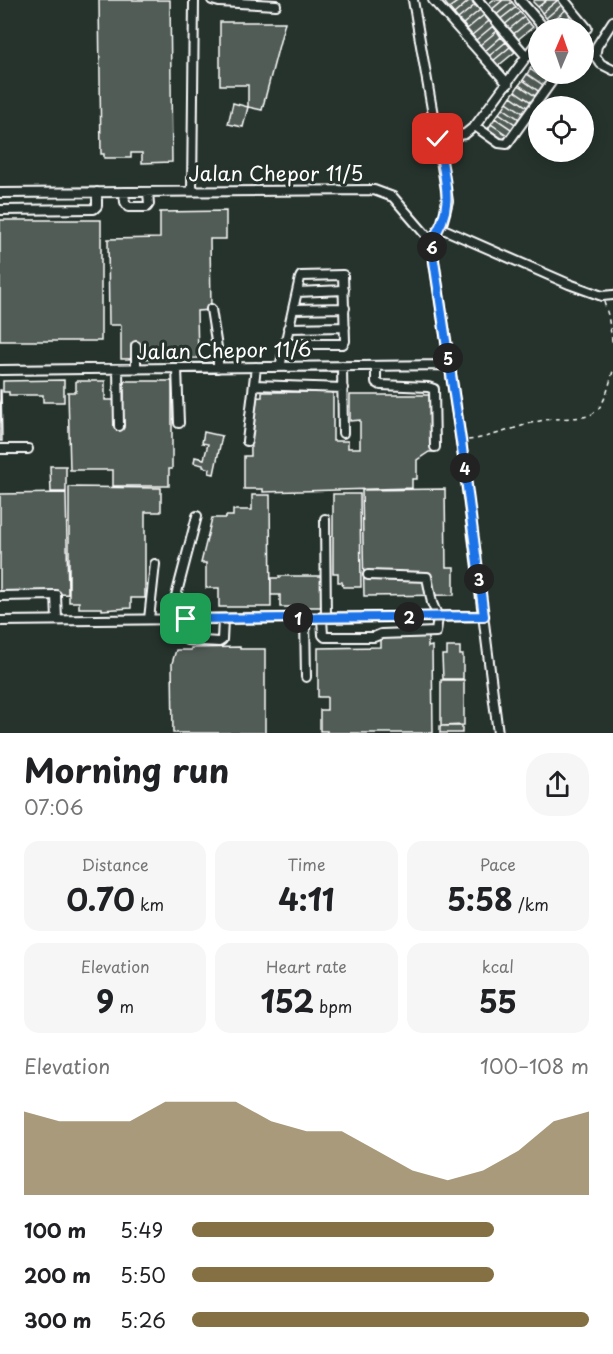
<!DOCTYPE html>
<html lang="en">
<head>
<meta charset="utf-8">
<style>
  :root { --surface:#fff; --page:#f6f6f6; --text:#202124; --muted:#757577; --accent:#847042 }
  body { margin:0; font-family:"Playpen Sans",sans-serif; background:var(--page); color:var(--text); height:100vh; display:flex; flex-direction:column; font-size:22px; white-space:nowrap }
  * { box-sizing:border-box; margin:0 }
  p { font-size:20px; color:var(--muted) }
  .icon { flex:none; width:33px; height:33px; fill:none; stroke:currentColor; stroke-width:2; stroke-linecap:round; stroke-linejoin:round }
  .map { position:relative; height:733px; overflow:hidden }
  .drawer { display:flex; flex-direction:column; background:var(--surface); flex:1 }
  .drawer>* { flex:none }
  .needle { width:39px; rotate:2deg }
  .controls { position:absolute; left:528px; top:18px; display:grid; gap:12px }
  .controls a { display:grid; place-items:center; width:66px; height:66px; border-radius:50%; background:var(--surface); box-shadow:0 3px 15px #0003; font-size:30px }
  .pin { position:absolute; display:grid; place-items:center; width:51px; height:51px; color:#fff; margin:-26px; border-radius:12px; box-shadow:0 3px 9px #0006 }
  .km { position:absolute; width:30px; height:30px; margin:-15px; border-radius:50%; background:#222; color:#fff; font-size:16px; line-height:30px; text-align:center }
  .round { display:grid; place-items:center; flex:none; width:63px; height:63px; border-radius:24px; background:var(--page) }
  .overview { display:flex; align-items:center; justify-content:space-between; height:102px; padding:0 24px }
  h1 { font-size:33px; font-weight:700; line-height:45px }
  .metrics { display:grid; grid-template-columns:repeat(3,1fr); gap:9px; height:102px; padding:6px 24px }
  .metrics div { display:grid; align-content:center; border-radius:15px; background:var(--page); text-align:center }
  .metrics b { font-size:30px; font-weight:700 }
  .metrics small { font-size:16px; font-weight:400 }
  .metrics p { font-size:16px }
  .chart { height:168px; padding:12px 24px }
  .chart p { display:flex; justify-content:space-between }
  .chart svg { width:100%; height:108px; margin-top:6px; fill:var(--accent); opacity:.7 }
  ul { padding:0 24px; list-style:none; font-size:20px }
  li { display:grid; grid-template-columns:96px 72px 1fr; align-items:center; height:45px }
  li i { height:15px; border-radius:8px; background:var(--accent) }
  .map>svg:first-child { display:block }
</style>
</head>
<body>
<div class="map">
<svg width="613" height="733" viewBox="0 0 613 733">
  <rect width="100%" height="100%" fill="#26332d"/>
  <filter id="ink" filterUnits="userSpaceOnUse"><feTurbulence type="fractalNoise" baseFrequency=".0167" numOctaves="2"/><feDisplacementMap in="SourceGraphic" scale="12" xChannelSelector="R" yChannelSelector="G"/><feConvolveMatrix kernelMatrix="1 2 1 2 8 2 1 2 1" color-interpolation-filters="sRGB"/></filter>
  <g filter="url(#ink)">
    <!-- building -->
    <path fill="#515c57" stroke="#fff" stroke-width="1.5" d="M99,0H170L172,162L142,163V153H131V158H104V154H101Z
      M449,0H460L449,8L445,3Z
      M460,0H470L454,14L449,8Z
      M470,0L475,5L458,19L454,14Z
      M493,0H503L490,11L486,6Z
      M503,0H510L512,2L495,16L490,11Z
      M535,0H547L538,7L533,2Z
      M547,0H558L542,13L538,7Z
      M558,0H561L564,3L546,18L542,13Z
      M512,2L516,7L498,21L495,16Z
      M564,3L568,8L550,23L546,18Z
      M475,5L480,10L463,24L458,19Z
      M516,7L520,12L503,26L498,21Z
      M568,8L573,14L555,28L550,23Z
      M480,10L484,15L467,29L463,24Z
      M520,12L524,17L507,31L503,26Z
      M484,15L489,21L472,35L467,29Z
      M524,17L528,22L511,36L507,31Z
      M489,21L493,26L476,40L472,35Z
      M220,22H285L262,110L248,107V85H220Z
      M528,22L533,27L516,41L511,36Z
      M493,26L497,31L480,45L476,40Z
      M497,31L501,37L485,51L480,45Z
      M501,37L506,42L489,56L485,51Z
      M506,42L510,47L493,61L489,56Z
      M510,47L515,52L498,66L493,61Z
      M534,63L538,66V74H550L553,76L549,82L530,69Z
      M530,69L549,82L546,87L527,74Z
      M527,74L546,87L541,93L523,80Z
      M523,80L541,93L538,98L519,85Z
      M519,85L538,98L534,104L515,91Z
      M515,91L534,104L530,109L511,96Z
      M511,96L530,109L526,115L507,102Z
      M507,102L526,115L522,121L503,108Z
      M233,103L248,107L243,127L228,124Z
      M503,108L522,121L518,126L499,113Z
      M499,113L518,126L514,131L495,118Z
      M495,118L514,131L510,137L491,124Z
      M491,124L510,137L507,142L488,129Z
      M226,211V239H210L211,310L197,311L198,358L121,359V325H109L108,239L160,238V212Z
      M0,220H101V341H0Z
      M64,380V402H43V395H9V392H3V381Z
      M76,381H105V400H124V381H172V469H169V486H113V470H70L68,392H76Z
      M0,390H1L2,441H0Z
      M262,392H333V441H348V448H360V420L350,421V395H435L434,452H429L417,460V479H412V488L263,492V489H244V456H251L250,398L262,397Z
      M204,432L222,436L214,474L209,473L210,469L203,467V465L194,463L195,457L204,459L208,444L202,443Z
      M50,466H66V492H51Z
      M69,487L161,488V512H145V598H131V608L102,610V608H79V602H69Z
      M445,489L446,567H454V595L364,596L362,490Z
      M66,493L68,594L0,595V494Z
      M333,494H360L361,587H343L342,582H338V573H333Z
      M252,495H270L271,607H219V588H206V563H201L212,518H226V516H233V510H252Z
      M279,576H322V607H280V595H271V578H280Z
      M380,635H428V647L432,646L433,733H327V731H320V710H327V697H318V648L380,647Z
      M240,647V649H265V733H173L172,663L176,650H191V648Z
      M447,647H460V655H463V679H443L442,655H447Z
      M441,680H464V725L441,726Z
      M440,726H462V733H440Z"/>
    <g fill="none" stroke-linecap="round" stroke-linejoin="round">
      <defs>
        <path id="minor" d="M212,0L219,2L276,5
          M413,0L448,201L441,228L431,241
          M433,0L508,84
          M478,0L527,57
          M520,0L544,28
          M564,0L587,28
          M613,21L597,46L595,56L601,64L613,70
          M475,126L499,143L507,144L557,74
          M438,139L465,134L475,126L538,41
          M192,191L194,0
          M124,192L125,202L128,207H147L149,204L148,192
          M0,193L374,190L393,197L431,241L461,441L498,733
          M0,210L94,209L97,206V192
          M441,228L569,284L602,296L613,295
          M297,292L344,290
          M211,309L218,354V368
          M293,309L345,308
          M288,328L345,327
          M136,346V369
          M342,366L343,433
          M376,366V382L381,385L428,387L434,389L435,447
          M280,367L300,278L301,276L343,275L345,341L343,344H285
          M177,368L179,423
          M118,369L119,426
          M0,370L449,365
          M254,385L343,388
          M247,441L256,367
          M0,449H28
          M325,519L326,618
          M0,596L56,595L57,620
          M305,618L306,677
          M322,618L323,635L325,637H374L381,634L436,632L438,617L432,603L427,577L368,575
          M149,619L155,564
          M170,619L197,516
          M186,619L187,640L219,642L222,640L223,619
          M0,621L484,616"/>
      </defs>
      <!-- minor casing -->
      <use href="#minor" stroke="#fff" stroke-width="12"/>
      <!-- path -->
      <path stroke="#fff" stroke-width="1.5" stroke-dasharray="4.5 4.5" stroke-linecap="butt" d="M604,302L608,315L613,346
        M468,440C495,437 519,425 544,420C556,418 582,419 590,415C605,409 609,384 613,371"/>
      <!-- minor -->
      <use href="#minor" stroke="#26332d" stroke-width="8"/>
    </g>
  </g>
  <g fill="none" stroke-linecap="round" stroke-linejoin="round" filter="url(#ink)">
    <defs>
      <path id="route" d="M186,619L484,616L461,441L431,241C457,207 444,178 438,139"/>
    </defs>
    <!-- route casing -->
    <use href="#route" stroke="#fff" stroke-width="12"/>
    <!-- route -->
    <use href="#route" stroke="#1a73e8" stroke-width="8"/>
  </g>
  <g text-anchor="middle" stroke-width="6" stroke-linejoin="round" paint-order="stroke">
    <!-- street labels -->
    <g font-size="20" fill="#fff" stroke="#26332d">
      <text x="276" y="181">Jalan Chepor 11/5</text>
      <text transform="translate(224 351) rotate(-1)" y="7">Jalan Chepor 11/6</text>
    </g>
  </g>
</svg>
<div class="controls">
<a><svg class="needle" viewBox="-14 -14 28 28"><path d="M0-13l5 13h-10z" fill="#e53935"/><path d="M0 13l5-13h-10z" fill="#757577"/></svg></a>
<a><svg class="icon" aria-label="locate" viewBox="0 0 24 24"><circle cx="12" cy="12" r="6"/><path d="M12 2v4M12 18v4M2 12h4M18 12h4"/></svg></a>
</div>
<div class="pin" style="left:186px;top:619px;background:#1e9e55"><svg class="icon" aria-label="arrive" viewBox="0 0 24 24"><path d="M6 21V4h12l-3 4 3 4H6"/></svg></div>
<div class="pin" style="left:438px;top:139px;background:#d93025"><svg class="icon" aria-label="check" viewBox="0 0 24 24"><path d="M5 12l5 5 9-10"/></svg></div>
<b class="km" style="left:298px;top:618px">1</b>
<b class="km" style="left:409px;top:617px">2</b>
<b class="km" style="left:479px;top:579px">3</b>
<b class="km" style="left:465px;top:468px">4</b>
<b class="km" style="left:448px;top:358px">5</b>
<b class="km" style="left:432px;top:247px">6</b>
</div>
<section class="drawer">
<div class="overview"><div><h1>Morning run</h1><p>07:06</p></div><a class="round"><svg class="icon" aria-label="share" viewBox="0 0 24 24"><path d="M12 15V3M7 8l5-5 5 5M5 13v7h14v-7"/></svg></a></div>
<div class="metrics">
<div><p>Distance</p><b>0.70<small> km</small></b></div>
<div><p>Time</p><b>4:11</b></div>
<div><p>Pace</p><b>5:58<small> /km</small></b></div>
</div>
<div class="metrics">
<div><p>Elevation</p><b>9<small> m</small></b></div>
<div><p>Heart rate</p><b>152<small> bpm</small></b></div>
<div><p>kcal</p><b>55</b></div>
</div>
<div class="chart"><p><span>Elevation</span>100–108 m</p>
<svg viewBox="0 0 160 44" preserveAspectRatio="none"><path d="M0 44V10L10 14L20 14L30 14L40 6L50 6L60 6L70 14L80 18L90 18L100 26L110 34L120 38L130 34L140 26L150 14L160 10V44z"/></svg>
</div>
<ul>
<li><b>100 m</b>5:49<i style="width:76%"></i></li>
<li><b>200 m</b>5:50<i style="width:76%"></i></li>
<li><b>300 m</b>5:26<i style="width:100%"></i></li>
</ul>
</section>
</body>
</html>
